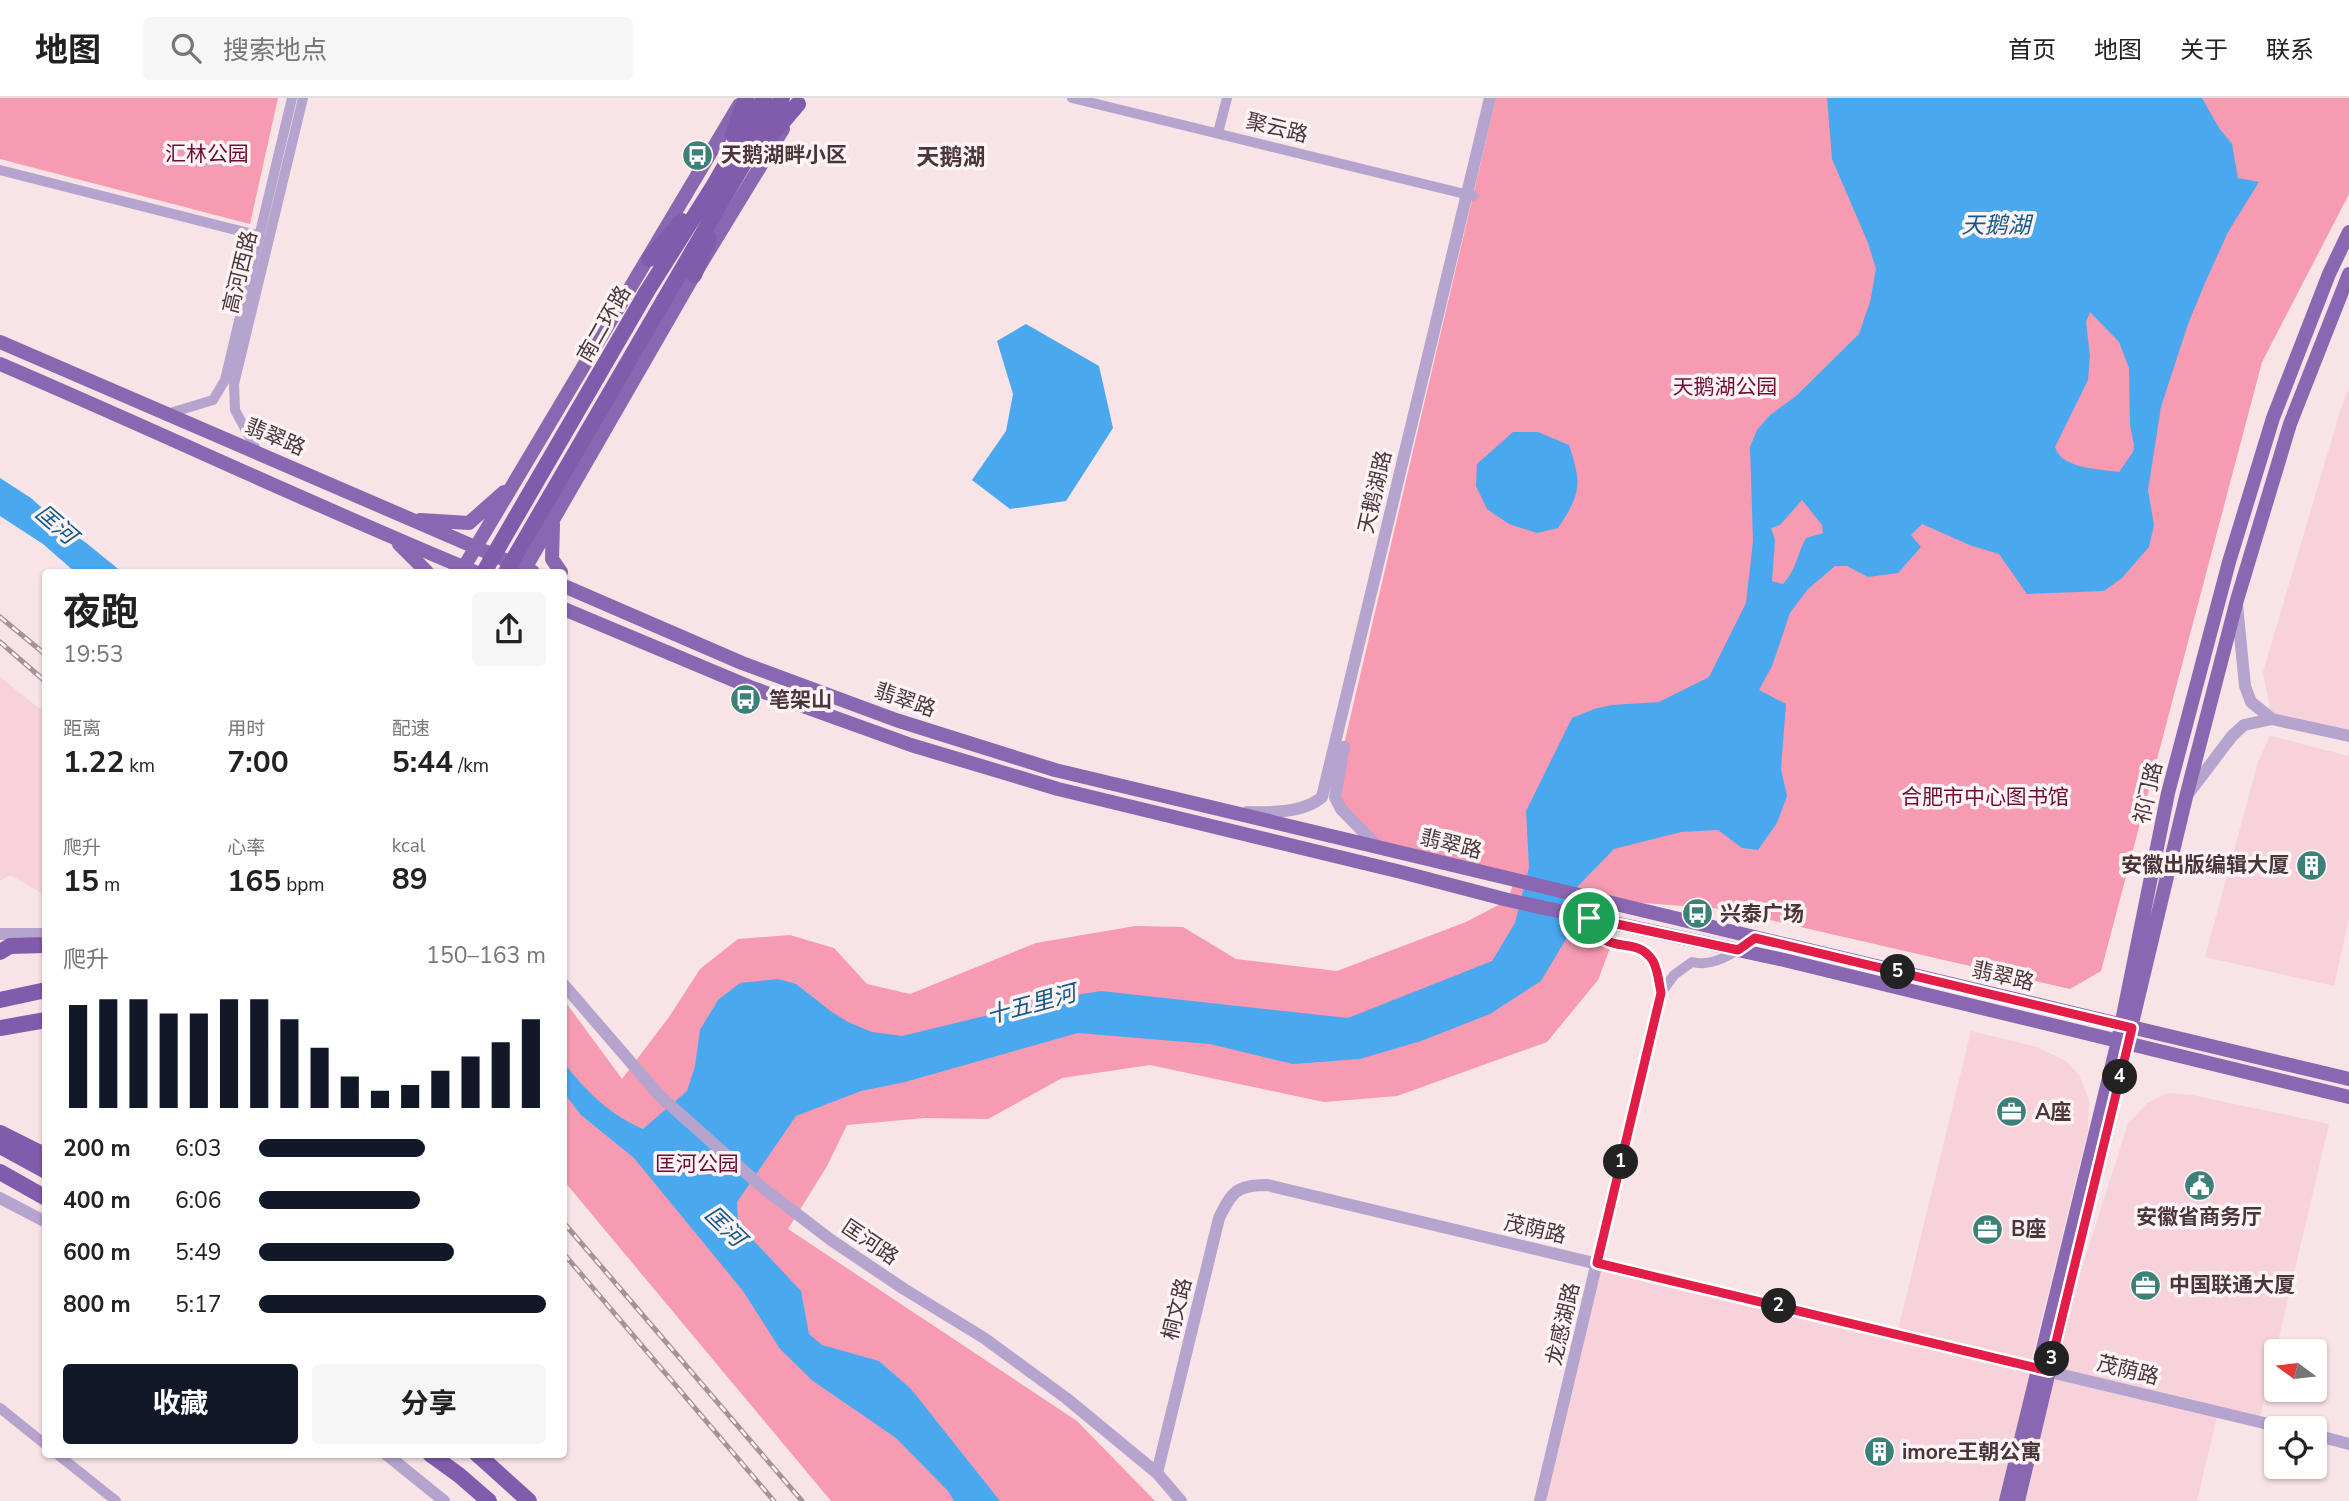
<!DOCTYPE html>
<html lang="zh">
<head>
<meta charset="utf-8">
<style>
  :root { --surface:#fff; --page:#f6f6f6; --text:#222; --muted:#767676; --line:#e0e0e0; --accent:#111827 }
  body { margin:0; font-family:"Nunito Sans","Noto Sans SC",sans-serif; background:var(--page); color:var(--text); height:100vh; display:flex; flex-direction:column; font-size:26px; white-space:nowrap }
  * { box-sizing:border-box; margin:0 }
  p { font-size:23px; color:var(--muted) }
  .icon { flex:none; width:38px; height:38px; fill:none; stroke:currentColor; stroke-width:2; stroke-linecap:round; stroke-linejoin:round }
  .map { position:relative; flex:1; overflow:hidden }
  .sheet { position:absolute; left:42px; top:471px; width:525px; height:889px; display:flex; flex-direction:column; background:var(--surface); border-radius:7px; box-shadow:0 2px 5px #0004 }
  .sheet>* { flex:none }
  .needle { width:46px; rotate:285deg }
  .tools { position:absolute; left:2264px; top:1241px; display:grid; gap:14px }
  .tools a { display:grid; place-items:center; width:63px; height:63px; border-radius:7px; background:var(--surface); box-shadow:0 2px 5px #0004; font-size:35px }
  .pin { position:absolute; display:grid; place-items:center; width:60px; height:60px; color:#fff; margin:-30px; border:4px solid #fff; border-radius:50%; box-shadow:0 2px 7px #0007 }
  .km { position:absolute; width:35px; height:35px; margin:-18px; border-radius:50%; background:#222; color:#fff; font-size:19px; line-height:35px; text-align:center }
  .round { display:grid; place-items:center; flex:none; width:74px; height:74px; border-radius:7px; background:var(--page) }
  .headline { display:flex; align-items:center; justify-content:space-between; height:119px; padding:0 21px }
  h1 { font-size:38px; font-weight:700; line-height:52px }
  .stats { display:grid; grid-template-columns:repeat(3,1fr); gap:10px; height:119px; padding:7px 21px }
  .stats div { display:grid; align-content:center }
  .stats b { font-size:30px; font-weight:700 }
  .stats small { font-size:19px; font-weight:400 }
  .stats p { font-size:19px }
  .chart { height:196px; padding:14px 21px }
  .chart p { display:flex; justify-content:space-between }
  .chart svg { width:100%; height:126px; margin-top:7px; stroke:var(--accent); stroke-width:6 }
  .primary-button { display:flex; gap:14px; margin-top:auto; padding:14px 21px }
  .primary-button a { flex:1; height:80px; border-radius:7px; background:var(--accent); color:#fff; font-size:28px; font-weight:700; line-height:80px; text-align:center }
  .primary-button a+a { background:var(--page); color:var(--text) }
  ul { padding:0 21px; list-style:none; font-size:23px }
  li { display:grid; grid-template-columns:112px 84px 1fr; align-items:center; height:52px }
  li i { height:18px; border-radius:9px; background:var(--accent) }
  header { display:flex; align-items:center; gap:42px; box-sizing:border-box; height:98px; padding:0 35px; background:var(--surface); border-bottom:2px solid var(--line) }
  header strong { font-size:33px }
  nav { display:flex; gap:38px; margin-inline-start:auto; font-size:24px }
  .search { width:490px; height:63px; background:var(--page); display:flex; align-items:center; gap:18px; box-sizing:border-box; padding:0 24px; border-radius:7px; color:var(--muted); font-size:26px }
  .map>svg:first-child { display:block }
</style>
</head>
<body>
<header>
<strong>地图</strong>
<div class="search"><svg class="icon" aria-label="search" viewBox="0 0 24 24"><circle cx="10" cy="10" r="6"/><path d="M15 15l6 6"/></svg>搜索地点</div>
<nav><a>首页</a><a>地图</a><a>关于</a><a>联系</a></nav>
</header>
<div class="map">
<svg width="2349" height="1403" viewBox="0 0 2349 1403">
  <rect width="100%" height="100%" fill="#f8e3e7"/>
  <!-- built -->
  <path fill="#f7d2da" d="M2349,290V638L2272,621L2263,574L2341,310Z
    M0,579L45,615V797L10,777L0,783Z
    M2270,638L2349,658V820L2334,888L2205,859L2258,664Z
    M1971,933L2037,949L2066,963L2079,977L2089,1001L2088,1033L2030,1268L2039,1271L2006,1403H1540L1597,1165L1897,1236Z
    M2168,995L2192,997L2329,1026L2259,1324L2218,1314L2197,1403H2018L2049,1273L2128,1026L2147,1005Z"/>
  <!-- green -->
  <path fill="#f69bb2" d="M0,0H278L250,126L0,61Z
    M1496,0H2349V96L2262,264L2101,873L2070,891L1722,811L1592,801L1589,820L1612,845L1598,882L1547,944L1397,998L1324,1004L1150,967L1062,980L988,1021L925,1020L847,1027L827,1068L788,1131L1077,1323L1155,1403H831L564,1083V902L622,981L669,919L700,871L738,841L790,837L834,850L867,886L910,896L1036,845L1135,828L1183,829L1236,861L1337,873L1466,824L1508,802L1514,783L1379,750L1341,711L1340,663Z"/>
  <!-- water -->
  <path fill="#4aa8ef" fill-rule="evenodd" d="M1827,0H2202L2219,30L2232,46L2238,80L2259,84L2228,134L2205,185L2188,226L2161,309L2148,392L2154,427L2149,449L2122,480L2104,493L2027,496L1999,456L1972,448L1922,426L1911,437L1921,449L1898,475L1868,479L1847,468H1835L1808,491L1790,515L1772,568L1759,592L1786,606L1781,671L1787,698L1777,725L1758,752L1742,750L1718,732L1681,734L1614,751L1577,789L1566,841L1541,883L1490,916L1421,943L1360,961L1293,966L1210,946L1078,935L905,984L861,993L796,1018L737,1104L738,1126L801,1193L809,1236L822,1247L879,1263L911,1291L1000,1403H954L948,1393L896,1340L813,1283L780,1251L743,1193L634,1060L581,1017L564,995V965C586,993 610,1017 643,1031L687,993L695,968L700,932L718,902L740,885L778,881L796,886L832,914L848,924L872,934L902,938L1063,899L1101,893L1348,920L1492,863L1515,825L1529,769L1526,713L1572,620L1594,611L1612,607L1659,604L1709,579L1746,505L1753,443L1750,349L1757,332L1770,317L1796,298L1859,236L1870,204L1876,171L1868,145L1832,61ZM2090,214L2119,244L2129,270L2130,327L2134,347L2133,354L2119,374C2100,371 2061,371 2055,349L2088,282L2090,258L2086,224ZM1802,402L1822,427L1823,435L1806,440C1797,456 1796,473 1783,486L1772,483L1775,442L1771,430L1780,427Z
    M1026,226L1099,268L1113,330L1066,403L1010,411L972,382L1006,333L1013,296L997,243Z
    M1513,334H1538L1569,347C1582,386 1581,396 1558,430L1537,435L1509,426L1487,411L1476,388L1477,366Z
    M0,380L31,400L65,431L85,444L122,474H75L43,446L0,418Z"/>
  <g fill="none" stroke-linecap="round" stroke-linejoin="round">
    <!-- minor -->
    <path stroke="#b5a4cd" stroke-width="10" d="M1072,0L1473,98
      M1218,35L1227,0
      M0,72L260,138
      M167,316L213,302L225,282L292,0
      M258,355L235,312L234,286L303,0
      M1589,820C1605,863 1635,834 1653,863C1658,872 1659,885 1661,895L1674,877L1692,864C1715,870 1736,853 1755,840
      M0,1310L46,1347
      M57,1356L116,1403"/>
    <!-- tertiary -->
    <path stroke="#b5a4cd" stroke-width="12" d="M2272,621L2349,638
      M1344,649L1335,699L1341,711L1379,750
      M2188,696L2232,638L2244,627L2272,621L2251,604L2245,588L2237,507
      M1247,714C1270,715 1304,715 1322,699L1490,0
      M0,836H46
      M564,887L659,997L763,1090L831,1142L904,1191L984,1240L1066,1300L1157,1375L1181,1403
      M0,1100L46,1124
      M2315,1337L2349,1346
      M386,1356L444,1403
      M1157,1375L1219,1120C1232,1094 1236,1087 1267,1087L2285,1330
      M1540,1403L1661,895"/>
    <!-- primary -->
    <path stroke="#8967b1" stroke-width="14" d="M0,244L533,474
      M0,266C159,334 315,408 475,474
      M420,422L469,425L504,394
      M553,426L552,461L561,474
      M399,446L427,474
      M461,474L739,7
      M523,474L694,177L783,31
      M564,488L742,565L896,622L1055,672L2349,981
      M564,511L750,589L911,647L1058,691L1401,774L1508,802L1784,862L2349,999
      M2006,1403L2118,943L2168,695L2229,464L2273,320L2329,176L2349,134
      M2018,1403L2186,699L2237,502L2290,326L2349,176"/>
    <!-- trunk -->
    <path stroke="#815cac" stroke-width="16" d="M733,37L746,0
      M763,47L798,6
      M649,161L682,123
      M694,177L709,141
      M646,195L714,87L764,0
      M664,202L782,0
      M0,854L10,848L46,847
      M0,902L46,892
      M0,930L46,922
      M0,1035L46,1058
      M0,1048L46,1073
      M0,1074L46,1100
      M430,1356L459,1377L489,1403
      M477,1356L529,1403"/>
    <defs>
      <path id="rail" d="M0,519L46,557
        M0,544L46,584
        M564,1125L802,1403
        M564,1156L774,1403"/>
    </defs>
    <!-- rail casing -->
    <use href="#rail" stroke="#a79296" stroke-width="5"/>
    <!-- rail -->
    <use href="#rail" stroke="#fef3f5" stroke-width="2.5" stroke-dasharray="8" stroke-linecap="butt"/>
    <!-- trunk-bridge -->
    <path stroke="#815cac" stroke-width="16" d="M484,474L646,195
      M506,474L664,202"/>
  </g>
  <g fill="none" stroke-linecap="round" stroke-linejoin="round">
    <defs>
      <path id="route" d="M1589,820L1738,852L1755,840L2132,930L2049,1273L1597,1165L1661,895C1659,885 1658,872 1653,863C1635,834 1605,863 1589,820Z"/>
    </defs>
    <!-- route casing -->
    <use href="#route" stroke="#fff" stroke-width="14"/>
    <!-- route -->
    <use href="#route" stroke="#e11d48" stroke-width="9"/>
  </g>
  <!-- icons -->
  <defs>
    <symbol id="bus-disc" viewBox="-11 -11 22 22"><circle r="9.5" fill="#3b8178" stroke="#fef3f5"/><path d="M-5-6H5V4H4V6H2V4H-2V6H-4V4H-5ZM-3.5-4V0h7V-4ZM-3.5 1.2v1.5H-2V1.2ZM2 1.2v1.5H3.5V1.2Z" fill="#fff"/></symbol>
    <symbol id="building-disc" viewBox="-11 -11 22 22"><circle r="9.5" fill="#3b8178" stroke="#fef3f5"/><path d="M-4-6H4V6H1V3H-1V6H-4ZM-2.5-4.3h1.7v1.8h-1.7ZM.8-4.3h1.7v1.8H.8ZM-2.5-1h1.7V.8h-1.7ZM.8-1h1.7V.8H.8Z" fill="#fff"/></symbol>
    <symbol id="office-disc" viewBox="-11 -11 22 22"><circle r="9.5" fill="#3b8178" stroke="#fef3f5"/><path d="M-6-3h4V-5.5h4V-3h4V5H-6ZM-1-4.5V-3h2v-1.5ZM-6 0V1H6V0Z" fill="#fff"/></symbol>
    <symbol id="civic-disc" viewBox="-11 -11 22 22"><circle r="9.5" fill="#3b8178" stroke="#fef3f5"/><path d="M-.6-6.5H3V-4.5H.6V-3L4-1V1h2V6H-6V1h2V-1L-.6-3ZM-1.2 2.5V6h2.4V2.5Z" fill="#fff"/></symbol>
  </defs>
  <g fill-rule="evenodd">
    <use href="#bus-disc" x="680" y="40" width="35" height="35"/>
    <use href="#bus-disc" x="728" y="584" width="35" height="35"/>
    <use href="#building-disc" x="2294" y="750" width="35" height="35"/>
    <use href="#bus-disc" x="1680" y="798" width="35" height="35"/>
    <use href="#office-disc" x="1994" y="996" width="35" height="35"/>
    <use href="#civic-disc" x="2182" y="1070" width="35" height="35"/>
    <use href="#office-disc" x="1970" y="1114" width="35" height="35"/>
    <use href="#office-disc" x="2128" y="1170" width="35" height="35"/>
    <use href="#building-disc" x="1862" y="1336" width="35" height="35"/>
  </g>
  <g text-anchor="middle" stroke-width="7" stroke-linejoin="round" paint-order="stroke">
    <!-- street labels -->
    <g font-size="21" fill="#4a363a" stroke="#fef3f5">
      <text transform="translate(1277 30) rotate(14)" y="7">聚云路</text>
      <text transform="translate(240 174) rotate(-76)" y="7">高河西路</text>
      <text transform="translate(604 226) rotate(-60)" y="7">南二环路</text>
      <text transform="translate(275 339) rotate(23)" y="7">翡翠路</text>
      <text transform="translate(1375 394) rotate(-77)" y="7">天鹅湖路</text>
      <text transform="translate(905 602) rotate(19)" y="7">翡翠路</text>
      <text transform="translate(2148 695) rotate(-77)" y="7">祁门路</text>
      <text transform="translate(1451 746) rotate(14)" y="7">翡翠路</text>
      <text transform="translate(2003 878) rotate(13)" y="7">翡翠路</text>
      <text transform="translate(1535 1131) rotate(13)" y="7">茂荫路</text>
      <text transform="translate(870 1144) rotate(34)" y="7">匡河路</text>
      <text transform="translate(1177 1211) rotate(-76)" y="7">桐文路</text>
      <text transform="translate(1563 1226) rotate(-77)" y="7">龙感湖路</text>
      <text transform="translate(2128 1272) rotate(14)" y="7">茂荫路</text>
    </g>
    <!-- park labels -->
    <g font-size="21" fill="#6f0c34" stroke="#fef3f5">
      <text x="207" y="63">汇林公园</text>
      <text x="1725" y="296">天鹅湖公园</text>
      <text x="1985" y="706">合肥市中心图书馆</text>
      <text x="697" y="1073">匡河公园</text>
    </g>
    <!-- poi labels -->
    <g font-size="21" font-weight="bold" fill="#4a363a" stroke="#fef3f5" text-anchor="start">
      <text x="721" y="64">天鹅湖畔小区</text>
      <text x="769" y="609">笔架山</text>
      <text x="2289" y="774" text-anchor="end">安徽出版编辑大厦</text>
      <text x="1720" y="823">兴泰广场</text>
      <text x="2035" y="1021">A座</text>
      <text x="2199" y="1126" text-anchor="middle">安徽省商务厅</text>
      <text x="2011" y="1138">B座</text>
      <text x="2169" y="1194">中国联通大厦</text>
      <text x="1902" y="1361">imore王朝公寓</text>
    </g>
    <!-- neighbourhood labels -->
    <g font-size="23" font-weight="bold" fill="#4a363a" stroke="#fef3f5">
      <text x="951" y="67">天鹅湖</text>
    </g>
    <!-- water labels -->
    <g font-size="23" font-style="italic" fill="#145987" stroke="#fef3f5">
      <text x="1996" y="135">天鹅湖</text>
      <text transform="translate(56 426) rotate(41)" y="8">匡河</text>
      <text transform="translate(1031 906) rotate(-15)" y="8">十五里河</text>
      <text transform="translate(725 1128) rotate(44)" y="8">匡河</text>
    </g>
  </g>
</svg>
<div class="tools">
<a><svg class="needle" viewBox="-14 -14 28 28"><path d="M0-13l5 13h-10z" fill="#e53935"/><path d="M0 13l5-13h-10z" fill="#767676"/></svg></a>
<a><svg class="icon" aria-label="locate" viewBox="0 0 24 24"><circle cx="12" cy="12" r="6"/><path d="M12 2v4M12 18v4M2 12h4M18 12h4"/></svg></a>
</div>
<div class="pin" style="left:1589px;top:820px;background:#1e9e55"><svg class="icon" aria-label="arrive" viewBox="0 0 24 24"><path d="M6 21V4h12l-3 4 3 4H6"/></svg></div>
<b class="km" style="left:1621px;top:1064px">1</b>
<b class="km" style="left:1779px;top:1208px">2</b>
<b class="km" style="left:2052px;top:1261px">3</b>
<b class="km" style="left:2120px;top:979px">4</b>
<b class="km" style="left:1898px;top:874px">5</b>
<section class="sheet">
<div class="headline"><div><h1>夜跑</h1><p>19:53</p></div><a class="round"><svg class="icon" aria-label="share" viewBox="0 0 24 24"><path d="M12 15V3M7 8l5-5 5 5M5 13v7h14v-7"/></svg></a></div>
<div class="stats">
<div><p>距离</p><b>1.22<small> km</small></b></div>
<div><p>用时</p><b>7:00</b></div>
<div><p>配速</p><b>5:44<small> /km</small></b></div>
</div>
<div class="stats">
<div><p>爬升</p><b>15<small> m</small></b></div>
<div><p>心率</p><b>165<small> bpm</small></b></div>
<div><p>kcal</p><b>89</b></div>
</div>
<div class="chart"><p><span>爬升</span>150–163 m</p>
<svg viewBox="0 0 160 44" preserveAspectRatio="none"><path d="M5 44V8M15 44V6M25 44V6M35 44V11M45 44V11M55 44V6M65 44V6M75 44V13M85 44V23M95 44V33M105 44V38M115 44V36M125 44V31M135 44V26M145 44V21M155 44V13"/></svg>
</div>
<ul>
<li><b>200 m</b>6:03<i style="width:58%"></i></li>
<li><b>400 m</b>6:06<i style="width:56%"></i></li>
<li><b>600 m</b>5:49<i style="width:68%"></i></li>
<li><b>800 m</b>5:17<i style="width:100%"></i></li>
</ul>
<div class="primary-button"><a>收藏</a><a>分享</a></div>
</section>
</div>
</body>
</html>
